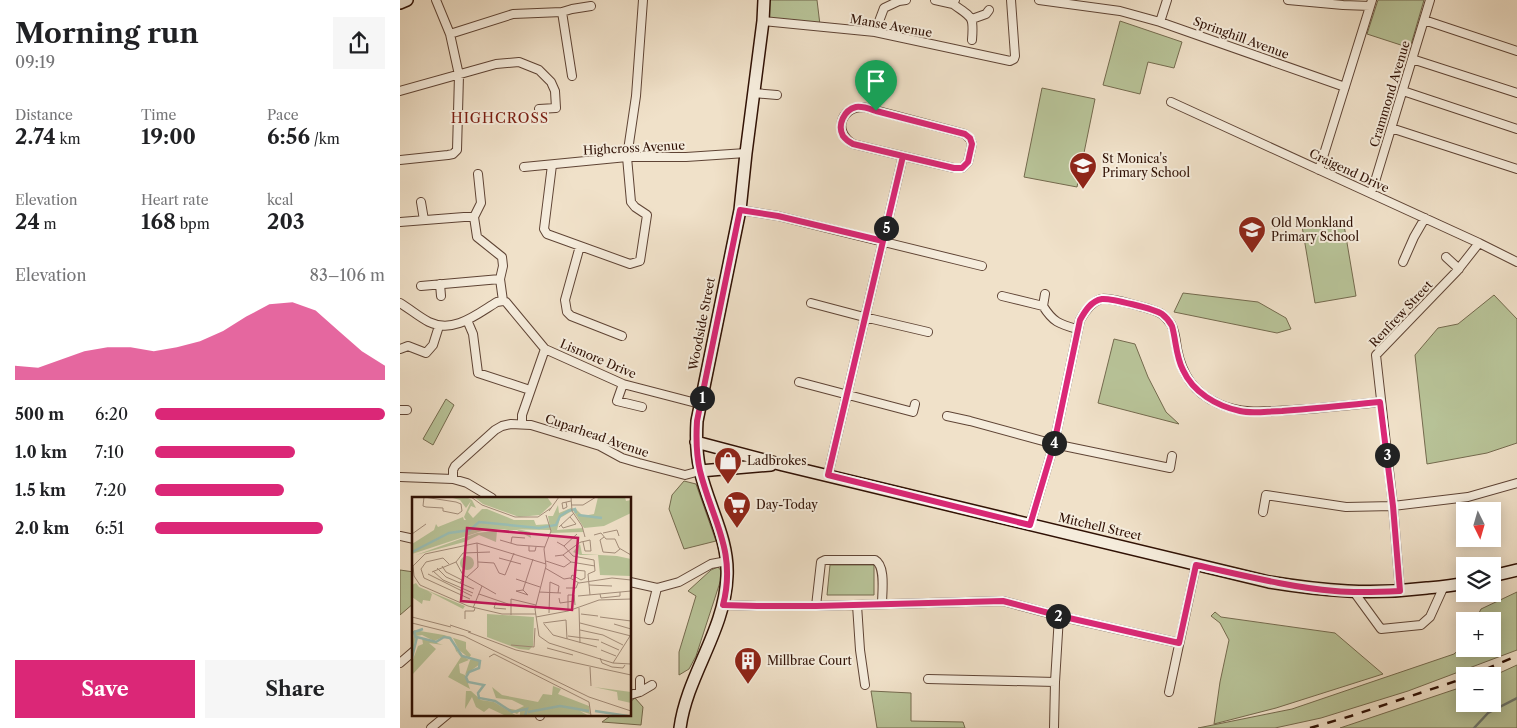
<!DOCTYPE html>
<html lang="en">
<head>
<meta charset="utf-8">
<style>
  :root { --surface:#fff; --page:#f6f6f6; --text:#202124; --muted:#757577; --accent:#db2777 }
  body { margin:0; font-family:"Libre Caslon Text",serif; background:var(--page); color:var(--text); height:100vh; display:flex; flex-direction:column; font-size:19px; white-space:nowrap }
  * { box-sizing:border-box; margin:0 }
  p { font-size:16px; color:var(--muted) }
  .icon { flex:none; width:28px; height:28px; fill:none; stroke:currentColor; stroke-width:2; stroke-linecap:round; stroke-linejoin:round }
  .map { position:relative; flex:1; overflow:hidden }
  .side { display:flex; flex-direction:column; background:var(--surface); width:400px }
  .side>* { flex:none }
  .needle { width:32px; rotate:175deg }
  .tools { position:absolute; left:1056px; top:502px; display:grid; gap:10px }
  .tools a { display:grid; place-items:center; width:45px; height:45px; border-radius:0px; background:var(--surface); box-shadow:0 2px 12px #0003; font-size:25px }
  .pin { position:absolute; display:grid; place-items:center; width:42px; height:42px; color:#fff; margin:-51px -21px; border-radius:50% 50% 50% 0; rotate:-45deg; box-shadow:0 0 5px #0007 }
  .pin .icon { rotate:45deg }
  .km { position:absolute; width:25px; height:25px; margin:-12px; border-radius:50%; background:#222; color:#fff; font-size:14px; line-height:25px; text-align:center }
  .round { display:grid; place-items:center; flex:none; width:52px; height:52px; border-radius:0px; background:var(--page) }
  .head { display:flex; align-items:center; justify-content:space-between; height:85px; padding:0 15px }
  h1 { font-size:28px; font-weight:700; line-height:38px }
  .metrics { display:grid; grid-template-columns:repeat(3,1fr); gap:8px; height:85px; padding:5px 15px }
  .metrics div { display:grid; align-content:center }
  .metrics b { font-size:21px; font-weight:700 }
  .metrics small { font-size:14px; font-weight:400 }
  .metrics p { font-size:14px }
  .chart { height:140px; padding:10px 15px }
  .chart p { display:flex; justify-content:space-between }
  .chart svg { width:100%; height:90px; margin-top:5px; fill:var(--accent); opacity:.7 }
  .button { display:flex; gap:10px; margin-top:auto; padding:10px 15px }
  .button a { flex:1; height:58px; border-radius:0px; background:var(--accent); color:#fff; font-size:20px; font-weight:700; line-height:58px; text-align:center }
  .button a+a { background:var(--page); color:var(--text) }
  ul { padding:0 15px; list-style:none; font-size:16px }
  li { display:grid; grid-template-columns:80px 60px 1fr; align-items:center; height:38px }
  li i { height:12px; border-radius:6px; background:var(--accent) }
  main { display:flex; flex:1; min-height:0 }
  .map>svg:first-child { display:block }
</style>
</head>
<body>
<main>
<section class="side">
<div class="head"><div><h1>Morning run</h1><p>09:19</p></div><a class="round"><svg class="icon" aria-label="share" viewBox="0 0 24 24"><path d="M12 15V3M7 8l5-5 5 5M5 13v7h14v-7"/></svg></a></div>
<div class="metrics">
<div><p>Distance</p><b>2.74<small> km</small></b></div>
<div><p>Time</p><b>19:00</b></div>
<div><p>Pace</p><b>6:56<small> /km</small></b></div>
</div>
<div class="metrics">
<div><p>Elevation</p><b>24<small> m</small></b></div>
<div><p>Heart rate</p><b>168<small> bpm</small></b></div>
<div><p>kcal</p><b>203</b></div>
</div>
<div class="chart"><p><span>Elevation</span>83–106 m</p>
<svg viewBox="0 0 160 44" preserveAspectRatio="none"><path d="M0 44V37L10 38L20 34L30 30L40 28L50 28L60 30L70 28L80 25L90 20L100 13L110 7L120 6L130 10L140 20L150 30L160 37V44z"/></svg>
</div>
<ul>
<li><b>500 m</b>6:20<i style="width:100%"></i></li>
<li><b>1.0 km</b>7:10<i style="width:61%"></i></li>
<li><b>1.5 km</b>7:20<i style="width:56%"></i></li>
<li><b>2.0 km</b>6:51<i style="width:73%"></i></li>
</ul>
<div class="button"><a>Save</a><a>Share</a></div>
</section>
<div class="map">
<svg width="1117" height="728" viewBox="0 0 1117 728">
  <rect width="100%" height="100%" fill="#f0e1c9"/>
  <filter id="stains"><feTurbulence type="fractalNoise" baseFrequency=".004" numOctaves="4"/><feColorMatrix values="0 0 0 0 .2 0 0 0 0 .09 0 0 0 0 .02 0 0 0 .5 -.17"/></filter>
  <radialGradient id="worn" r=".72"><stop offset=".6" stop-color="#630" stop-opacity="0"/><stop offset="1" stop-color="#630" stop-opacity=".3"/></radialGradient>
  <!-- green -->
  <path fill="#b8c398" stroke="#746a4e" d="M367,0H417L420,25L365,18Z
    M978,0H1024L1010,48L967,34Z
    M720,21L782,42L774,68L748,62L740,94L703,85Z
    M642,88L695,99L677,187L624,177Z
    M943,219L956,296L915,303L902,226Z
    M783,293L858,302L886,318L891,329L877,333L774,312Z
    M1094,295L1117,319V443L1087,453L1027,464L1015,355L1038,328L1058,324Z
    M714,339L735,344L748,377L766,412L779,424L698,403Z
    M46,399L54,405L33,445L23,439Z
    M284,481L296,484L316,541L284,549L269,509L272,495Z
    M430,565H474V595H427Z
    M318,567L323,573L296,656L289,669L279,675V652L296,596L288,591L311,570Z
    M0,570L14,572V603L0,615Z
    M1117,592V650L1008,691L921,718L875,728H798L892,709L1054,654L1063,646L1065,643V649H1092V621H1075L1081,609Z
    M815,612L821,617L935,633L983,674L876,708L814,724L820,682L829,640L820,623L811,616Z
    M1117,665V728H940L1065,686V704H1092L1093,676Z
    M471,691L511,693V721L563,722L565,728H477Z
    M235,698L243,707L241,725L202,722L213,714H230V702Z"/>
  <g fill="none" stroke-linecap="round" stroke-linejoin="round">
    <!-- stream -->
    <path stroke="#6f786e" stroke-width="2.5" d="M1074,728L1088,713L1117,698"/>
    <defs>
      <path id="street" d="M535,0L553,4L555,0
        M639,0L720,11L760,22L945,87
        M888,0L943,5L970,6
        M553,4C572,18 574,15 572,40
        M162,12L172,76
        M572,19L586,14L589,10
        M1024,20L1117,51
        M363,21L475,32L610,61L614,59L615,56L611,0
        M760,22L767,0
        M475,32L484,8L499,1L506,0
        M50,34L113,14L162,12L172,9L191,6
        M1012,59L1117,93
        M0,91L96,64L119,62L139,70L151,82L155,91L156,108L139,109
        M1003,91L1117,129
        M354,93L377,95
        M771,102L1079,243L1117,262
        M991,128L1117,169
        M0,160L48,155L53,154L57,150L59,75L50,34L36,0
        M152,165L144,229L147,234L230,264L240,261L247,215L235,207L231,202L227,157L236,96L243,0
        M124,167L227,157H286L346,153
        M919,170L972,0
        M970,193L973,188L1030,0
        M21,202L24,220
        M340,210L378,216L582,266
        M74,217L77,237L102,257L103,266L100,279L103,301
        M74,217L81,203L78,174
        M0,222L64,217H74
        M180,246L165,300L167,312L171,316L222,336
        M1046,257L1059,269
        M1003,262L1014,237L1025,218
        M40,284L41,296
        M21,286L100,279
        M602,296L643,306C653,322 659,324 677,329
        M0,303C10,309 19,317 29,322C54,334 77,314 97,302L103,301L106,302L145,349L223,384L300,404
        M411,303L464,317L528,332
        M643,306L645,294
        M67,320L73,334L78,373L130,390
        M0,349L8,346L26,353L33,345L39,326
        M399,382L513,412L515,404
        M223,384L217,401L242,407
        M0,410H7
        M547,416L570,421L654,444L770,468L772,456
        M122,424V415L145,349
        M428,475L503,156L453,144C433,132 440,107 463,107L565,134L570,139L572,144L568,162L562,168H554L503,156
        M0,477L53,479L67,483L92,498
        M53,479V470L55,466L95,430L102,426L111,424L131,425L200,446L222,458L239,463L285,475L300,471
        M863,512L866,495L946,507L993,506L1068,497L1117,483
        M630,525L654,444L680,320C685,311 691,302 701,299C709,297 752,309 760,313C764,315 768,320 771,324C775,331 776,341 777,349C782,375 794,393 819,404C843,415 868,411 893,410C923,408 951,405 980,402
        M0,536L14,539
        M230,582L257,588L279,582L311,564L327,561
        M1000,591L993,506L976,355L1057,271L1079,243
        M954,592L981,629L1021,625L1030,617L1044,586
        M323,605L357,606H416L603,601L659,616L779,643
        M457,605L460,650L465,685
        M416,606L421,562L425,560H475C486,566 482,592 482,604
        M249,620L257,588
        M0,663L14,651
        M528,679L655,682L659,616
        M240,692V680
        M769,692L796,565
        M230,695L240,692L252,685
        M140,716V714
        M31,728L48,714
        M654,728L655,682"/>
      <path id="secondary" d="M0,3L7,0
        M296,442L383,465L869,582C924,591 971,595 1027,588C1039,587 1052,586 1065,583
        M300,471L371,465
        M1092,576L1117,570
        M280,728C287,675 325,631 327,576C329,539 308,506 300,470C296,453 296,438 297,421L340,210L346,153L363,21L364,0"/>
    </defs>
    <!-- street casing -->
    <use href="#street" stroke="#5f4435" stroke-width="10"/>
    <!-- secondary casing -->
    <use href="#secondary" stroke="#2f1004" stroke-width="14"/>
    <!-- street -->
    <use href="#street" stroke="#f5ecdc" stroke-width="8"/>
    <!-- secondary -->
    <use href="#secondary" stroke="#f5ecdc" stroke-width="11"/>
    <!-- rail -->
    <path stroke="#2f1004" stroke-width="2.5" stroke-dasharray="9 9" stroke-linecap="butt" d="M1069,676L1117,656
      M910,728L951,716L1065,678"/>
  </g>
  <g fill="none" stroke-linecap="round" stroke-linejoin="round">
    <defs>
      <path id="route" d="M476,111C470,109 463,106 456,107C444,110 437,125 443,136C446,140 449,142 453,144L503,156L483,241L378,216L340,210L297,421C296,438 296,454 300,471C312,520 337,551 323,605L357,606H416L603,601L660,616L779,643L796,565C842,575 888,587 935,591C956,593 978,592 1000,591L993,506L980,402C947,405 915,409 882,411C868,411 853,414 840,411C816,406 793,392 783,370C776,357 776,340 772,326C770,322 766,317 762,314C755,309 710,298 702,299C691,301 685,311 680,320L654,444L630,525L428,475C452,369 478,263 503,156L554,168H562L568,162L572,144L570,138L565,134L476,111"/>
    </defs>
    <!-- route casing -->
    <use href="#route" stroke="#fff" stroke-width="10"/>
    <!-- route -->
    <use href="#route" stroke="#db2777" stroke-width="6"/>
  </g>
  <!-- icons -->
  <defs>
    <symbol id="school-pin" viewBox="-11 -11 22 30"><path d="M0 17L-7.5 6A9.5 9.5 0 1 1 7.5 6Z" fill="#8f2418" stroke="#f5ecdc"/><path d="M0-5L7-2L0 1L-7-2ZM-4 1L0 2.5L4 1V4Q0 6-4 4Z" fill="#fff"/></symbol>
    <symbol id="shop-pin" viewBox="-11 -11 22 30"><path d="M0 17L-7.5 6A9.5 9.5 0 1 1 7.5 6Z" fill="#8f2418" stroke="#f5ecdc"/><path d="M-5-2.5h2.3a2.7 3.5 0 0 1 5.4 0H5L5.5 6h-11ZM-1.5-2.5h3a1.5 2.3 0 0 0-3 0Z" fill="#fff"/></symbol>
    <symbol id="supermarket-pin" viewBox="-11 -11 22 30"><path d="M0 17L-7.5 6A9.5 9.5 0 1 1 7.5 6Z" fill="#8f2418" stroke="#f5ecdc"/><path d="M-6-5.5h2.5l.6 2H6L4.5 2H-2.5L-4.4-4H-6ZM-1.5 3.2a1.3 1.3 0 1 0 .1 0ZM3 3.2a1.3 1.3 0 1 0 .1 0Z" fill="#fff"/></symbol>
    <symbol id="building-pin" viewBox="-11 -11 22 30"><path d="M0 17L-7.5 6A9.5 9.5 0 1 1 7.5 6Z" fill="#8f2418" stroke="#f5ecdc"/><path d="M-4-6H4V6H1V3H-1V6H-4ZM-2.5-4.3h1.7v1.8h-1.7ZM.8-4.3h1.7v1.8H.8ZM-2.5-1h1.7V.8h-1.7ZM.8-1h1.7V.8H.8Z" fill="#fff"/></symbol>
  </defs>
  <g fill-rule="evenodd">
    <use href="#school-pin" x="667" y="150" width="32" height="43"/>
    <use href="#school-pin" x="836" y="214" width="32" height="43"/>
    <use href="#shop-pin" x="312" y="445" width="32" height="43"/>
    <use href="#supermarket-pin" x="321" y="489" width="32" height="43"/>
    <use href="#building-pin" x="332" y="645" width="32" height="43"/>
  </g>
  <g text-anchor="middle" stroke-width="4" stroke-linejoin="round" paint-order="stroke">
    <!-- street labels -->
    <g font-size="12" fill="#2f1004" stroke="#f5ecdc">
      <text transform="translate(491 26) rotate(10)" y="4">Manse Avenue</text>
      <text transform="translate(841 38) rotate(20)" y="4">Springhill Avenue</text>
      <text transform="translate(990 94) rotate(-73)" y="4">Crammond Avenue</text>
      <text transform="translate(234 148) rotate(-3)" y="4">Highcross Avenue</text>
      <text transform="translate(949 171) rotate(25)" y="4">Craigend Drive</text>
      <text transform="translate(1001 314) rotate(-47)" y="4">Renfrew Street</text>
      <text transform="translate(302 324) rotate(-79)" y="4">Woodside Street</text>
      <text transform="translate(198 359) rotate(23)" y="4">Lismore Drive</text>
      <text transform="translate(197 436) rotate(19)" y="4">Cuparhead Avenue</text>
      <text transform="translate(700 527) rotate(13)" y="4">Mitchell Street</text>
    </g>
    <!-- poi labels -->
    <g font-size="12" fill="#2f1004" stroke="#f5ecdc" text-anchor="start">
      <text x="702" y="163">St Monica's<tspan x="702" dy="14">Primary School</tspan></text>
      <text x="871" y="227">Old Monkland<tspan x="871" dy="14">Primary School</tspan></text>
      <text x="347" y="465">Ladbrokes</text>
      <text x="356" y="509">Day-Today</text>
      <text x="367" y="665">Millbrae Court</text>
    </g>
    <!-- neighbourhood labels -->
    <g font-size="14" letter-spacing="1" fill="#7a1f14" stroke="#f5ecdc">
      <text x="100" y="123">HIGHCROSS</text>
    </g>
  </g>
  <!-- overview -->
  <g transform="translate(12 497)">
    <rect width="219" height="219" fill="#f0e1c9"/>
    <path d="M37,0H54L60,3L64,11L59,9L56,15L61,21L70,12H75L102,23H122L124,28L138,27V33L76,32L0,57V47L22,33L24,27L26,30L51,20L52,23H54L52,20L59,4L54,11L48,3ZM62,0H135L140,7L128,18L107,20L71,7ZM186,0H213L214,4L219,3V16L192,29L172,31L160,12H164L171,19L182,17ZM146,8L147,16L159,11L160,14L148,21L145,33L171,31V35L139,36L136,19H141ZM99,32L110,33L118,35L119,41L105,33L85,34L84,45L67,38L52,45L4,58L65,36ZM168,47L170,57L205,59L219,62V79L188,78L186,58H168L161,55ZM48 66a7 7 0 1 1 14 0a7 7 0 1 1-14 0ZM4,86L7,90L53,109L51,112L16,94L20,97L18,104L11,103L10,107L0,100V88ZM75,117L122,120L121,149L117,153L107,152L75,140ZM2,133L32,138L54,145V152L59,158L57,161L47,153L41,141L33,139L22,144L10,138L4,139L0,158ZM10,141L31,148L17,146L24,152L0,178V165L6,149L11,147ZM41,144L46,156L57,163L47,167L48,176L53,178L58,163H66L68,167L53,178L58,192L36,180L49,160L44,154ZM141,189L149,192L146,197L177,209L178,217L168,214L177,219H108V214L105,217L93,211L104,213L112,209L100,203L84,201L80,190L90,198L126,205L131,197L140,198ZM182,190L219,195V206L206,203L205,195ZM54,194H59L69,203L82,205L105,219H94L77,211L72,215L64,210L60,200L53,212Z" fill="#b8c398"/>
    <path fill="none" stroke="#9abeb5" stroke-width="2.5" d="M166,18L190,21M0,55L37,36L58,33L67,25L127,31L144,28L148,19L156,14L163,12L164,16M4,141L2,135L11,132M0,161L5,140L24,145L32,140L38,141L50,159L68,164L67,171L57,175L54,180L56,185L72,188L66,196L67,201L83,204L100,215L115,212L113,219M183,214L216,219M116,215L148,209L177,214"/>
    <path fill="none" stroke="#a38d7a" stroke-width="1" d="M12,0L44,5L49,7L50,14L46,17L31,14V11L14,10L11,9ZM59,0L70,8L103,20H126L139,11M159,0L160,14L170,29L173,40M154,5L155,10L151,12L150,6L159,4M159,8H171L184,0M137,14L147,0M134,18L139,34L132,52L134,69L123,112L127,139L137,146L201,166L219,167M149,28L151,31L164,27L158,20M147,30L162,16M191,36L205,33L207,39M0,37L14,27M182,38L189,36L194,42H203L207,51L219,58M192,40L188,43L191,55L203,56L208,52M88,43L105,48L133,50M145,45L152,49L165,37M99,46L100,40L113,41M117,49V54H123L124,50M152,49L161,59L182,63L183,74L176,77L178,98M78,55L51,56L44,65L51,78L84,97M151,58L159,65L183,69M143,59L151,58L167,46L169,45L174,44L178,43L179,54H173L171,45M87,61L109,67M134,64L152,70L159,65M66,65L82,66L87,76L93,78L102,56M30,69L34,75L50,83L48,86M25,71L34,80L62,92M133,71L152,82L158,81L167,86L200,81L219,83M21,74L31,83L61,96M20,75L44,65M16,77L60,99M55,80L66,70L65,46M12,81L58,102M12,81L9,72L14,65L31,61L37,67M159,81L160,78L169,83L173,81V74L163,73M104,82L128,90M177,88L200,89M154,91H164L166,86M111,93L104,94L116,98L111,93L121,62M127,95L149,96M67,97L99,108M188,97L189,101L208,99V95M166,99L219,94M147,101L148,106L162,104M84,105L82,111L94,112M61,111L70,89M167,111L168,146M156,114V98H162L163,108M137,116L138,85L147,89L146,96M124,117H90L56,109L8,88L2,79L1,69L13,57L65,46L134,67M169,117L186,119M99,118V102L124,108M0,120L39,130M124,120L156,114L187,103L219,102M188,120L219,124M53,122V114H62L63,111M0,126L52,139L177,200L219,214M131,126L154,123L155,142M168,126L219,139M132,127L141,138L185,150M202,127L219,132M38,128L59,135M168,133L191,138L211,148M56,135L104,153L219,178M156,139L187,143M189,145L207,153M99,148L122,150L123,131M135,151L161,158M189,153L204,159M77,160L82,157L177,205L179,219M188,161L190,166L200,170L211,171L213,168M201,166L218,139M178,170L179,189"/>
    <path fill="#c2185b" fill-opacity="0.15" stroke="#c2185b" stroke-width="2.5" d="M55,31L166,41L160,113L49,104Z"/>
    <rect width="219" height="219" fill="none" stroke="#2f1004" stroke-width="2.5"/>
  </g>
  <rect width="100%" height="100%" filter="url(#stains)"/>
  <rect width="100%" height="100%" fill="url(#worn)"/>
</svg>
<div class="tools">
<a><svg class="needle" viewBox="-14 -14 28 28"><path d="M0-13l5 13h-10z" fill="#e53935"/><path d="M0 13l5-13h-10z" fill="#757577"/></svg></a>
<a><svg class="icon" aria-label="layers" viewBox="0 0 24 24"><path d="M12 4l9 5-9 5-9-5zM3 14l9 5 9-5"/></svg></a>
<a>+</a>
<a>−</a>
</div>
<div class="pin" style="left:476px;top:111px;background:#1e9e55"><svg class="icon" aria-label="arrive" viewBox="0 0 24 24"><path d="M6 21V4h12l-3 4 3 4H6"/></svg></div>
<b class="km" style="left:302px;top:398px">1</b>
<b class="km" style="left:658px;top:616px">2</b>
<b class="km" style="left:987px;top:455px">3</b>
<b class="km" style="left:654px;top:443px">4</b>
<b class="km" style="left:486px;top:228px">5</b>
</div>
</main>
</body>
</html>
